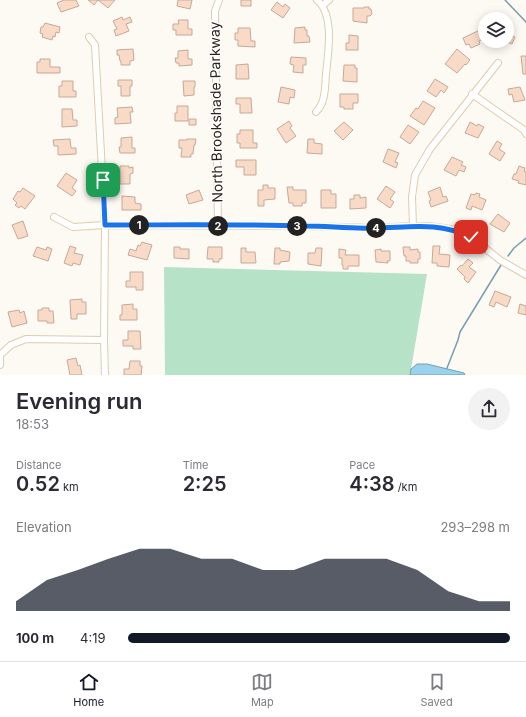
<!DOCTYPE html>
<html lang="en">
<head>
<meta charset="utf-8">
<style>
  :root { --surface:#fff; --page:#f2f2f3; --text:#2b2b33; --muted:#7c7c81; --line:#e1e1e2; --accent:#111827 }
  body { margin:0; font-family:Inter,sans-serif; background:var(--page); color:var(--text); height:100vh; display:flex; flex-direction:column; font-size:15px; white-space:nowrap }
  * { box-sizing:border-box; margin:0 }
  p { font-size:13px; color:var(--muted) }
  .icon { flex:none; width:22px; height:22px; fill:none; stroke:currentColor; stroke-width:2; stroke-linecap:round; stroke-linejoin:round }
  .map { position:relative; height:375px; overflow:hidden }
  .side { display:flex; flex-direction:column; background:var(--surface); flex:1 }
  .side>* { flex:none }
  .buttons { position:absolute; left:478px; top:12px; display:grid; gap:8px }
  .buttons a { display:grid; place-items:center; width:36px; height:36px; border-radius:50%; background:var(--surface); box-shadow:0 2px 10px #0003; font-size:20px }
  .pin { position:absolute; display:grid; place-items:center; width:34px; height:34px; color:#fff; margin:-17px; border-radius:8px; box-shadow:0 2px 6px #0006 }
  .km { position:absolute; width:20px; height:20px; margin:-10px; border-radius:50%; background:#222; color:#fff; font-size:11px; line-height:20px; text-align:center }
  .round { display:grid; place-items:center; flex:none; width:42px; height:42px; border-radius:21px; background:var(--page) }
  .overview { display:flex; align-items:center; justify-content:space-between; height:68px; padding:0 16px }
  h1 { font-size:22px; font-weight:600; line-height:30px }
  .figures { display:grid; grid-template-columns:repeat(3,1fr); gap:6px; height:68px; padding:4px 16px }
  .figures div { display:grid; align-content:center }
  .figures b { font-size:20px; font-weight:600 }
  .figures small { font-size:11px; font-weight:400 }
  .figures p { font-size:11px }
  .chart { height:112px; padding:8px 16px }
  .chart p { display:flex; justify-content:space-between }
  .chart svg { width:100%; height:72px; margin-top:4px; fill:var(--accent); opacity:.7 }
  ul { padding:0 16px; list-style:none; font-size:13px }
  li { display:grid; grid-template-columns:64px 48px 1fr; align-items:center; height:30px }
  li i { height:10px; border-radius:5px; background:var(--accent) }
  .tabs { display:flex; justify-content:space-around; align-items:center; height:56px; border-top:1px solid var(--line); background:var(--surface); font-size:11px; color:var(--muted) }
  .tabs a { display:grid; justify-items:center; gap:2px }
  .tabs .selected { color:var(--accent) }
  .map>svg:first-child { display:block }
</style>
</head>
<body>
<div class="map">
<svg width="526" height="375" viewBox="0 0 526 375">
  <rect width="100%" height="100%" fill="#fdfaf4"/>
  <!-- green -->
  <path fill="#b6e2c7" d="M164,267L427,274L410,375H165Z"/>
  <!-- water -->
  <path fill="#99d2ee" stroke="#779eae" d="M417,364H427L464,373L465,375H410L411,369Z"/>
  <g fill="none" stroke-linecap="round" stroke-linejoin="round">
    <!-- stream -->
    <path stroke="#779eae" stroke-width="1.5" d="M505,0L526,22
      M508,256L514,248L526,238
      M447,368L458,340L460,332L501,265"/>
  </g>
  <!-- building -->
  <path fill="#f8dac7" stroke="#c6a997" d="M64,0H76L79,6L61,12L57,3Z
    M88,0H115L108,8L98,0L94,5Z
    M178,0H192L190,9L177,6Z
    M241,0H251V6H241Z
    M277,2L283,7L285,4L290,8L283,18L271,10Z
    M364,7H369V9H371L372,14L370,16H367V23L353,21V8H364Z
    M122,17L123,20L130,17L132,22L126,24L129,31L116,36L114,30L117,29L113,21Z
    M178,20H188V29H192V35H176V30H173V24H179Z
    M45,23L60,27L59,33L56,32L55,37L53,36L52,40L42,37L43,34L40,33L41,27H43Z
    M305,27V30H307V36H309L310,42L294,43L295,28Z
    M507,27L513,30L510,35L515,37L512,44L507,42Z
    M238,28H250L251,41H255V47L238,46V40H235V33H238Z
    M482,29L485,38L479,41L480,44L471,48L469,44L466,45L463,38Z
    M349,35L358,36V50H346V43H349Z
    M133,49L134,60L130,61V65H121V61H120L119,55H117V50Z
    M457,49L470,60L466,65L465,64L457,73L445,64Z
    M188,50V59H192V65L179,66V63H176L175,58H178V51Z
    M521,56H526V74H523Z
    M291,57L306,58V65H303V73L293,72L294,65L290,64Z
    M40,59H50V67H60V73H37V62H40Z
    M248,64L249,79H236V65Z
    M344,65H355V68H357V82L343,81Z
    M435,79L448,87L444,93L441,90L436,97L427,91Z
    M118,80H132V86H130V96H121V86H118Z
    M62,81H73V91H76V97H59V86H62Z
    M183,81H195V87H194V95L184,96Z
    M281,87L295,90L294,98L290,97L289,104L278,102Z
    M520,87L525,100L514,102L512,94L509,95L508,89Z
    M340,94H358V103H353V109H344V107H340Z
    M236,98H251L252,113H240V104H236Z
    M423,101L435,108L424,125L410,116L416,108L418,109Z
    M177,106H188V121H175V113H177Z
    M132,107L133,112H130L131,123L115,124V118L118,117L117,108Z
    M62,109H72L73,120H77V126L62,127Z
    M189,119H196V125H189Z
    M289,121L292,126L290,128L296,136L286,143L277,129Z
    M344,122L353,130L343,140L334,131Z
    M470,122L477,126L478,124L484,127L478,138L465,133Z
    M408,125L419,132L410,144L400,137Z
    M240,130H253V143H257V148H240V143H237V134H240Z
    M132,137V148H135V153H120L119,147H121V138Z
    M70,139L71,148H76V154L58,155V146H54L53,140Z
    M187,139H196L195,145H194L193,154H191V157H181L182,148H179V140H187Z
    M308,139H314V143L322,144V154L307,153Z
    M497,141L502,144L499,149L505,153L500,161L489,154Z
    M388,149L399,153L395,162L398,163L396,168L383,162Z
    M452,157L463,162L461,165L466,167L464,172L459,170L456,176L444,170Z
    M236,160H256V175H244V167H236Z
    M120,166H129V168L133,167V173L130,174V184H120Z
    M519,166L525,168L524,171L526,172V185L518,183L519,181L512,179L514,174H516Z
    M66,173L77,180L72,188L76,191L72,196L57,186Z
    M263,185H268V188H275V199L264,200V206H258V190H263Z
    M386,186L395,192L390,199L394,202L390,208L377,199Z
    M287,187H293V190H306V203H302V206H293V203H289Z
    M440,187L443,197L446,196L448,201L431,207L429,201L431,200L428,192Z
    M23,188L35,196L25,209L21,206L19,208L15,205L17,203L13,199L18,191L20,192Z
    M199,190L203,200L189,204L186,195Z
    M321,190H331V194H336V208H321Z
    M476,193L480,194L479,197L486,200L482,210L472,206L471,210L466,208L471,194L475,195Z
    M354,195H360V198L366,197V208L350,209V199H354Z
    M122,196L135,197V203L141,204V210H122Z
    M498,214L510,223L504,232L490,224Z
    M23,221L28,236L18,239L12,225Z
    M142,242L152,245L147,260L128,255L130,249L136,251L138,245L140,246Z
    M70,246L76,248L74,253L83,255L80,265L73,263L72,266L64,263Z
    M433,246H440L439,254L450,255L449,267L437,266V263H432Z
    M37,247L46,250L47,247L52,249L48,261L33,256Z
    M174,247H180V249H189V259L174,258Z
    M208,247H222V259H219V262H213V259H207Z
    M403,247H410V250L418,249V252H420V259H418V263H410V261H406V256H404Z
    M241,248H246V252H255L256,263H241Z
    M275,248H280V250L290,252L289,261L280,262V264H274Z
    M316,248H322L321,266L308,264V253H315Z
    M339,249L346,250L345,255H359V266H348V269H343V265H342V258H339Z
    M381,249V251H390V261H387L388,263L376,262L375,250Z
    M468,259L473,263L469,267L476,272L468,283L464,279L465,277L457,269L461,265L462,266Z
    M130,272H143V290H136V287H126V281H130Z
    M495,291L511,297L507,307L496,302L494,307L489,305Z
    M82,299V302H86V314H77V319H71L70,300Z
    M133,304V309H137V320H120V315H122V305Z
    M520,304L526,306V315L518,313Z
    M42,308H49V311H53L54,323H47V321H38V310H42Z
    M19,310L20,313L24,311L27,323L12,327L8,312Z
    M128,331H140L141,349H133V346H123V340H128Z
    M76,358L78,366L80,365L82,375H70L67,360Z
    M130,361H140V366H142L141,375H124V369H129Z"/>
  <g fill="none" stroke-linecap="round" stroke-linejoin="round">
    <defs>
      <path id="street" d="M323,5L329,0
        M89,37L95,45L105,225L104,340L105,375
        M472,94L524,130L526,134
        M316,112C318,110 320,107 321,105C326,96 325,83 326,74C328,53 335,15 317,0
        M54,217L73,227L105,225L305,226L373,228L413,226H429L451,229L471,237L500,260L526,275
        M218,226L215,11L219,0
        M413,226L412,197L415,175L430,149L498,63
        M0,365V355L11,345L26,339L104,340"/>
    </defs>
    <!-- street casing -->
    <use href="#street" stroke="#ddcdb0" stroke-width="8"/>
    <!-- street -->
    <use href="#street" stroke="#fff" stroke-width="6"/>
  </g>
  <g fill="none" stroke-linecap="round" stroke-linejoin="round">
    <defs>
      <path id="route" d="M103,180L105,225C172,225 239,224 306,226C328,226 350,229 372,228C409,228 435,221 471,237"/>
    </defs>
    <!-- route casing -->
    <use href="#route" stroke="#fff" stroke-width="8"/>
    <!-- route -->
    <use href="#route" stroke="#1a73e8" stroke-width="5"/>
  </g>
  <g text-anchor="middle" stroke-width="3" stroke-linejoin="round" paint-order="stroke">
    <!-- street labels -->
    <g font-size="14" fill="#292319" stroke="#fff">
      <text transform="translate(216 112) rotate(-91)" y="5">North Brookshade Parkway</text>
    </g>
  </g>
</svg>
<div class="buttons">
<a><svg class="icon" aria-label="layers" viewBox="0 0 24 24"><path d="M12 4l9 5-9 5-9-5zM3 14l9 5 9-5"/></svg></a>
</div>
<div class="pin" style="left:103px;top:180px;background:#1e9e55"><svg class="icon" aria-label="arrive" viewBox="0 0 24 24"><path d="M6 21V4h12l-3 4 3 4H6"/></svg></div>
<div class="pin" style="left:471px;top:237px;background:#d93025"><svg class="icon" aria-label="check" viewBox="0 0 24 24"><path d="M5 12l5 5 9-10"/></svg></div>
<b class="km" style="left:139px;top:225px">1</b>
<b class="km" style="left:218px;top:226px">2</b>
<b class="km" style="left:297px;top:226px">3</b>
<b class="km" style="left:376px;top:228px">4</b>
</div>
<section class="side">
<div class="overview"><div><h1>Evening run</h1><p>18:53</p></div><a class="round"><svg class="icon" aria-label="share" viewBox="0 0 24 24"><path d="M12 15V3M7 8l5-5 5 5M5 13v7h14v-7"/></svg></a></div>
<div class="figures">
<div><p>Distance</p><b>0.52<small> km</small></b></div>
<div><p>Time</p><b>2:25</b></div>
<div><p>Pace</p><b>4:38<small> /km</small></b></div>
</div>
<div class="chart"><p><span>Elevation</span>293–298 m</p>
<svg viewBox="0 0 160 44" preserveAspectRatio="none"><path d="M0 44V38L10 25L20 19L30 12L40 6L50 6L60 12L70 12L80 19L90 19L100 12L110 12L120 12L130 19L140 32L150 38L160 38V44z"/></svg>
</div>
<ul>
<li><b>100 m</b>4:19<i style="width:100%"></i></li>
</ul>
</section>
<nav class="tabs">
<a class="selected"><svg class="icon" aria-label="home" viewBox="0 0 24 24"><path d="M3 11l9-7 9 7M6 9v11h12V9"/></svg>Home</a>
<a><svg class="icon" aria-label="map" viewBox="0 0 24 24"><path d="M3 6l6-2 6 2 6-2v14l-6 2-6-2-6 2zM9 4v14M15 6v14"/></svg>Map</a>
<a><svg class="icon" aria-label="saved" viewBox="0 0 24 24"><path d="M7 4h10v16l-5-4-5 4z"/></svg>Saved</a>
</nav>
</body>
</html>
